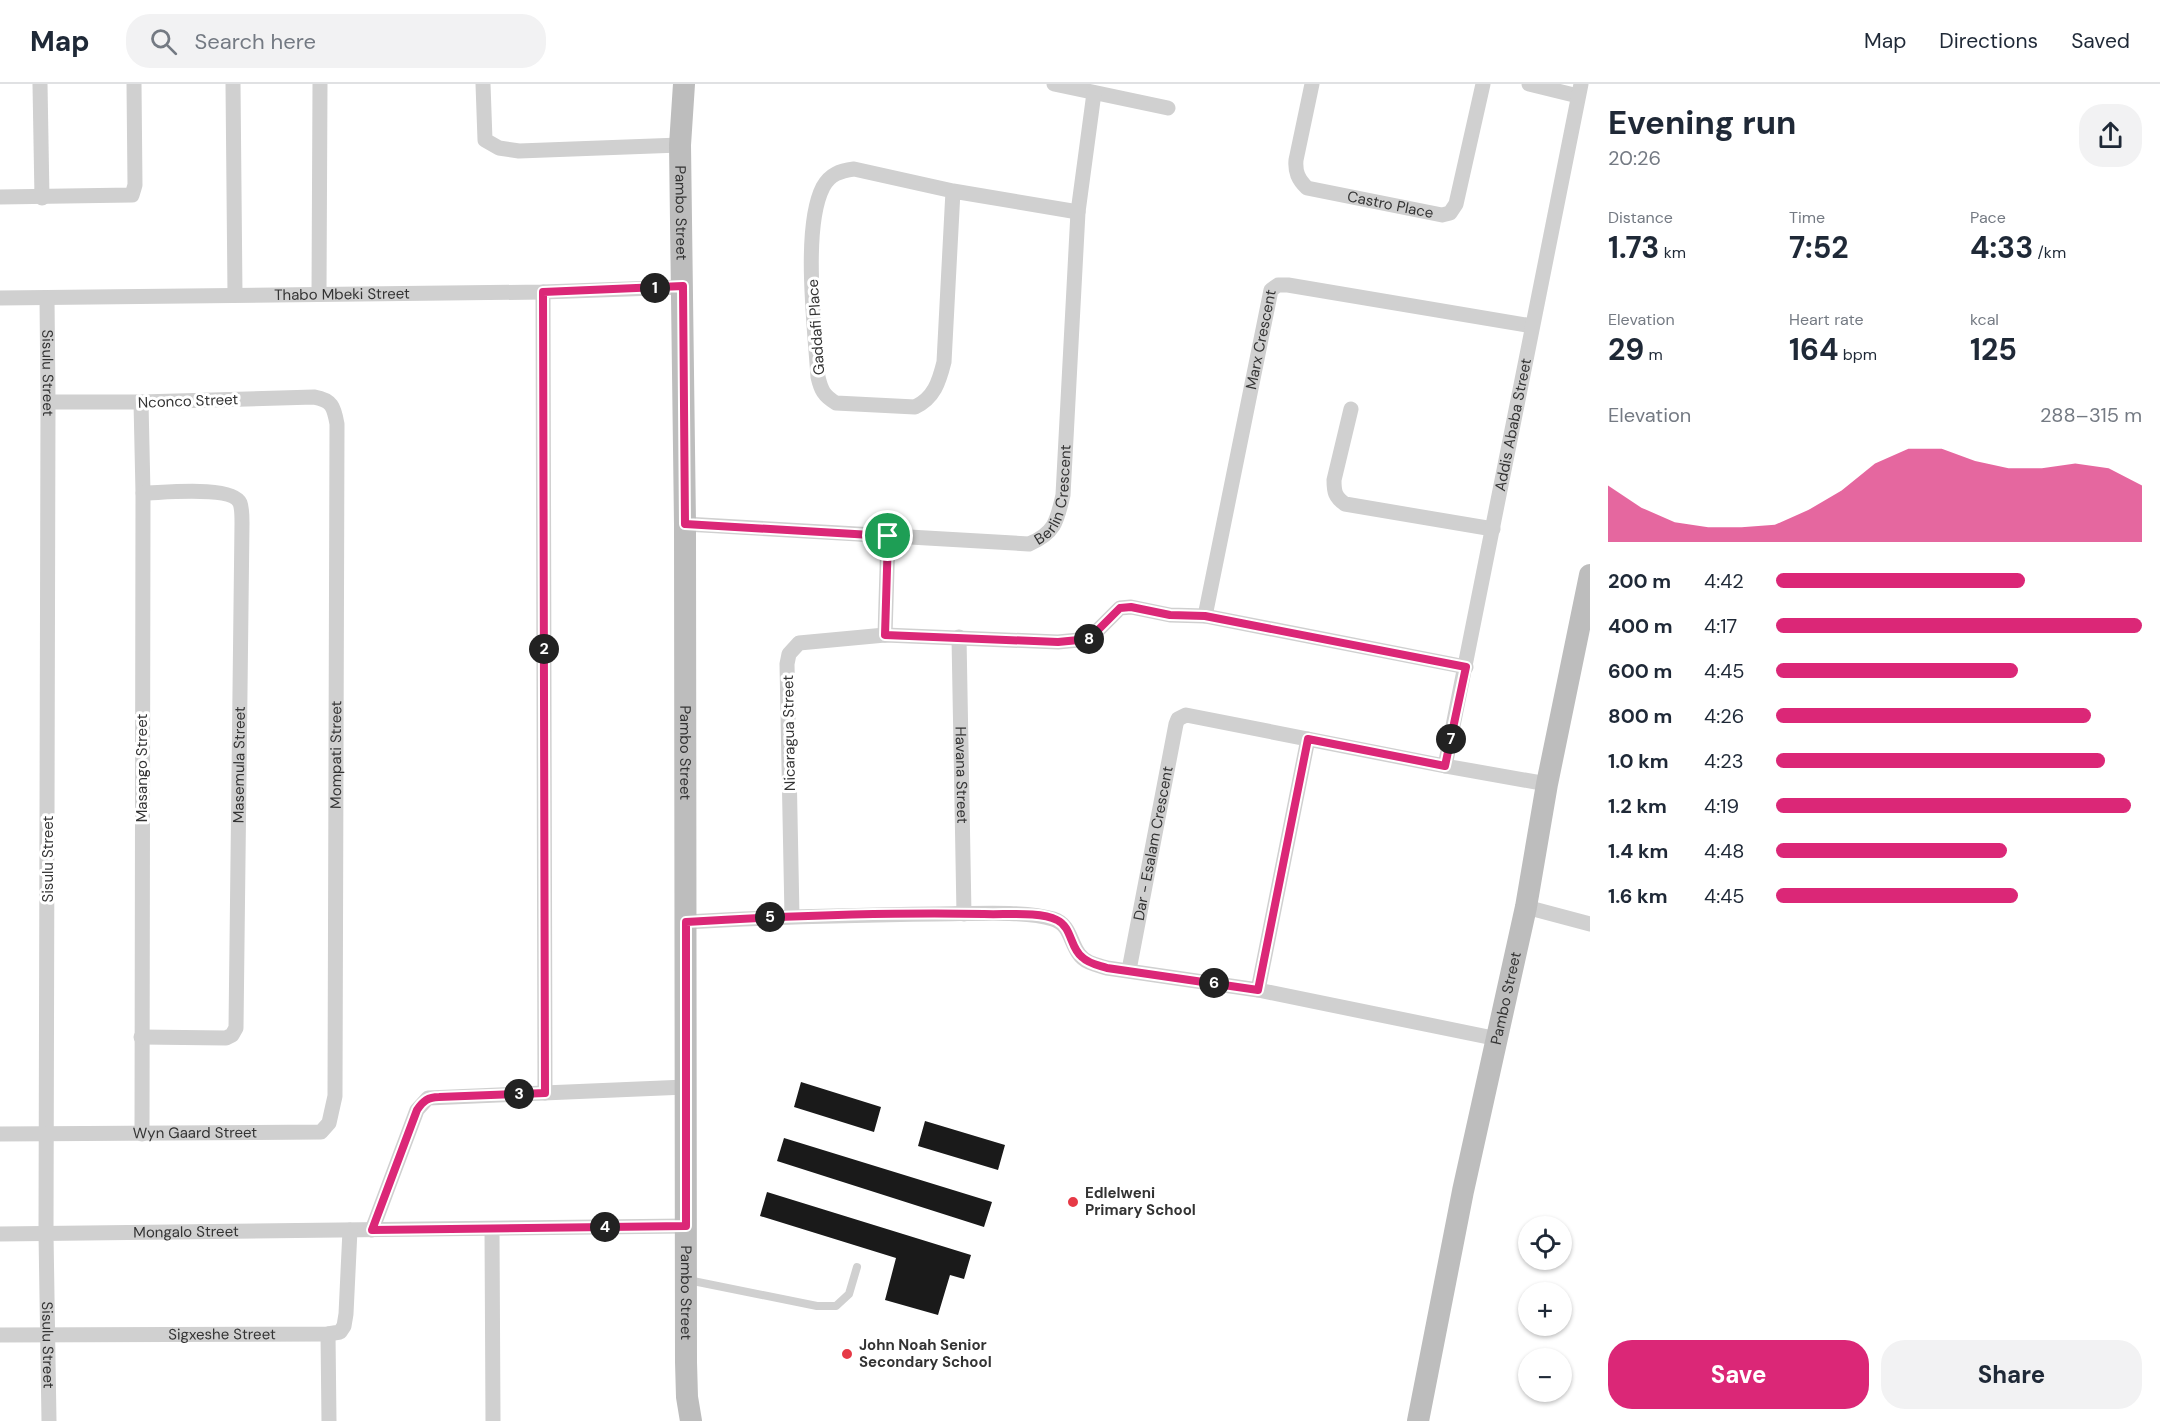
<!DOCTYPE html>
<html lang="en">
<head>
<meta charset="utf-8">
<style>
  :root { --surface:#fff; --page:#f2f2f3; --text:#1f2937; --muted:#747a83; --line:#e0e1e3; --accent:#db2777 }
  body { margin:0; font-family:"DM Sans",sans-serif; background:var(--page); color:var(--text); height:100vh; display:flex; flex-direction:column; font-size:22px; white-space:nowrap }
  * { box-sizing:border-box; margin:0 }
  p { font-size:20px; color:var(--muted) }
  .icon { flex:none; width:33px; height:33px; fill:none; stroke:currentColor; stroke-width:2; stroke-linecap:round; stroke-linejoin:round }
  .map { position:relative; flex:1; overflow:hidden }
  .panel { display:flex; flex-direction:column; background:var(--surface); width:570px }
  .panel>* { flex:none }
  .controls { position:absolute; left:1518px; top:1132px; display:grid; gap:12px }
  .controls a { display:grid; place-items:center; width:54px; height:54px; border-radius:50%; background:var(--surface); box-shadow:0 2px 4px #0004; font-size:30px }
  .pin { position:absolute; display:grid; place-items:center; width:51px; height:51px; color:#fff; margin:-26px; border:3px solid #fff; border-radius:50%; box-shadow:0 2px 6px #0007 }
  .km { position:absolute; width:30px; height:30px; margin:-15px; border-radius:50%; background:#222; color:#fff; font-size:16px; line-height:30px; text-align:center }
  .round { display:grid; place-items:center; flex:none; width:63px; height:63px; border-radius:24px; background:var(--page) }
  .head { display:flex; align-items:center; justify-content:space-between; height:102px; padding:0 18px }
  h1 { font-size:33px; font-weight:700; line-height:45px }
  .figures { display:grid; grid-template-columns:repeat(3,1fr); gap:9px; height:102px; padding:6px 18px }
  .figures div { display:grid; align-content:center }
  .figures b { font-size:30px; font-weight:700 }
  .figures small { font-size:16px; font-weight:400 }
  .figures p { font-size:16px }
  .chart { height:168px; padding:12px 18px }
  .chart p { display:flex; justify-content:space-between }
  .chart svg { width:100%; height:108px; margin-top:6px; fill:var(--accent); opacity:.7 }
  .cta { display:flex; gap:12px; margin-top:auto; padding:12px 18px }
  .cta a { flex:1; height:69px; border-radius:24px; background:var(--accent); color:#fff; font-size:24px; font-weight:700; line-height:69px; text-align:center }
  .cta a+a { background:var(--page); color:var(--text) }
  ul { padding:0 18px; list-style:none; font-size:20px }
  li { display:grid; grid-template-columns:96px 72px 1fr; align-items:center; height:45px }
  li i { height:15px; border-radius:8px; background:var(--accent) }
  header { display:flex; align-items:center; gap:36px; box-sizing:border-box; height:84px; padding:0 30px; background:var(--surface); border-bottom:2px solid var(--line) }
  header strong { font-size:28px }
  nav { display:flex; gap:33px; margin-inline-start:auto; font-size:21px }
  .search { width:420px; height:54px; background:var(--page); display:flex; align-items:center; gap:15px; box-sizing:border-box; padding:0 21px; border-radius:24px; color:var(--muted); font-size:22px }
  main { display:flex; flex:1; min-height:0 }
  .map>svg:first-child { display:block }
</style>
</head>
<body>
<header>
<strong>Map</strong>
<div class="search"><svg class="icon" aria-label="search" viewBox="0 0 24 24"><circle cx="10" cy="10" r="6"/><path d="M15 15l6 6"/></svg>Search here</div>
<nav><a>Map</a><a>Directions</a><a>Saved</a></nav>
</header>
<main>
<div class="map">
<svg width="1590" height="1337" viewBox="0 0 1590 1337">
  <rect width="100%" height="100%" fill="#fff"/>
  <!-- building -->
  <path fill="#1a1a1a" d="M801,998L881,1023L874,1048L794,1023Z
    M925,1037L1005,1061L998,1086L918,1062Z
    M784,1054L992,1118L984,1143L777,1077Z
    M767,1108L971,1171L964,1195L950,1191L938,1231L885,1216L896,1174L760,1132Z"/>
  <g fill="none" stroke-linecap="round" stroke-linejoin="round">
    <!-- lane -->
    <path stroke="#d0d0d0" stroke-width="8" d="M688,1196L817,1222H836L849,1210L857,1183"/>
    <!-- street -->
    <g stroke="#d0d0d0" stroke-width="15">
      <path d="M40,0L42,114"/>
      <path d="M233,0L235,211"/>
      <path d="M483,0L485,56L499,64L519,67L680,61"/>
      <path d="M1054,0L1168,24"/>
      <path id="s1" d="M1312,0L1296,76C1295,88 1298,95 1307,104L1442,131L1450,129L1456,120L1483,0"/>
      <path d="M1529,0L1578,12"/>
      <path d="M953,107L944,278C939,298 934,314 915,323L836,319C824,312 821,306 818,293C815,245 802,144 823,103C830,90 840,87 854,85L953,107L1078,128"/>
      <path d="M0,113L132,111L135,101L134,0"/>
      <path d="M543,208L545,1009"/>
      <path d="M319,210L320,0"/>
      <path id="s2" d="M0,214L543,208L683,203"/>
      <path id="s3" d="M47,214L48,318L46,1150L49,1337"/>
      <path d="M141,318L143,409L142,1050"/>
      <path d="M1351,325L1334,396C1334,408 1335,413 1345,420L1493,445"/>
      <path id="s4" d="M685,440L1029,460C1055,449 1057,437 1063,411L1078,128L1094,9"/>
      <path id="s5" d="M1205,532L1271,206L1278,201H1288L1532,242"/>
      <path d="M885,551L888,452"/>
      <path id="s6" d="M959,553L964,830"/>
      <path id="s7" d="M1445,682L1581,0"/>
      <path d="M1526,823L1590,840"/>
      <path d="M792,832L787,580L789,570L799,559L885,551L1058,558L1089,555L1120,524L1131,523L1170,531L1205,532L1466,583"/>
      <path d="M686,838C769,833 852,831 936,830C968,830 1024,826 1053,835C1070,840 1070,858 1079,870C1085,879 1097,881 1107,884L1258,906L1498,955"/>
      <path id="s8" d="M1129,886L1176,640L1178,635L1186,631L1445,682L1547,700"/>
      <path d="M1258,906L1308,655"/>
      <path id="s9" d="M141,953L226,954L232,951L236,944L242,439C242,433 242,424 240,419C232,401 161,409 143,409"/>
      <path id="s10" d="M0,1050L321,1048L329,1039L335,1012L337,340C334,323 332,316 314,313L141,318H48"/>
      <path d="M492,1145L493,1337"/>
      <path d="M372,1146L417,1026L428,1014L686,1003"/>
      <path id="s11" d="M0,1150L686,1142"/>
      <path d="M328,1250L329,1337"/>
      <path id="s12" d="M0,1251L328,1250L340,1248L344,1242L346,1230L350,1146"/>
    </g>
    <!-- secondary -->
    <g stroke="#bdbdbd" stroke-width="22">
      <path id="s13" d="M684,0L680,61L685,440L686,1278L687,1313L691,1337"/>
      <path id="s14" d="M1418,1337L1463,1107L1526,823L1547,700L1590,491"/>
    </g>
  </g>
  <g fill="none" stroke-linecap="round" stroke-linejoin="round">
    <defs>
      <path id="route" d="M683,202L685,440L888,452L885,551L1058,558L1089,555L1120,524L1131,523L1170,531L1205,532L1466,583L1445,682L1308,655L1258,906L1107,884C1098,881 1089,880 1082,873C1070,864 1072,843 1057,836C1039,827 1005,831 984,830C885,828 785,832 686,838V1142L372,1146L417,1026C423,1017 428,1013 439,1013L545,1009L543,208Z"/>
    </defs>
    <!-- route casing -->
    <use href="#route" stroke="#fff" stroke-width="12"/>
    <!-- route -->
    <use href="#route" stroke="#db2777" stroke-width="8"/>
  </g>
  <!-- markers -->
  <g fill="#e63946" stroke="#fff" stroke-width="2">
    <circle cx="1073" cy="1118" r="6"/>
    <circle cx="847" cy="1270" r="6"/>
  </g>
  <g text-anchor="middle" stroke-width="6" stroke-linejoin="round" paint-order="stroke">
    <!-- street labels -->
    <g font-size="15" fill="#333" stroke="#fff">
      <text dy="5" stroke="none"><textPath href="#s1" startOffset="194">Castro Place</textPath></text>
      <text dy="5" stroke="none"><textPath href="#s13" startOffset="129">Pambo Street</textPath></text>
      <text dy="5" stroke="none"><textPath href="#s2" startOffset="342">Thabo Mbeki Street</textPath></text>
      <text transform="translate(816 243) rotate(-94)" y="5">Gaddafi Place</text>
      <text dy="5" stroke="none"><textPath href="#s5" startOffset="282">Marx Crescent</textPath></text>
      <text dy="5" stroke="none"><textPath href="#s3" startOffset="75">Sisulu Street</textPath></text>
      <text transform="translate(188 317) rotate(-2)" y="5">Nconco Street</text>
      <text dy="5" stroke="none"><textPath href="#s7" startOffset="348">Addis Ababa Street</textPath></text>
      <text dy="5" stroke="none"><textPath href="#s4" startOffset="405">Berlin Crescent</textPath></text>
      <text transform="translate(789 649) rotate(-91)" y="5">Nicaragua Street</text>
      <text dy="5" stroke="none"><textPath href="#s13" startOffset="669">Pambo Street</textPath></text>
      <text dy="5" stroke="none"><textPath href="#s10" startOffset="702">Mompati Street</textPath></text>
      <text dy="5" stroke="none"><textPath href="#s9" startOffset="363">Masemula Street</textPath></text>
      <text transform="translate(142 684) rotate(-90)" y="5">Masango Street</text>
      <text dy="5" stroke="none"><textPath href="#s6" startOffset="138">Havana Street</textPath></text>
      <text dy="5" stroke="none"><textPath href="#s8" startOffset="129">Dar - Esalam Crescent</textPath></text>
      <text transform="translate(48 775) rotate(-90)" y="5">Sisulu Street</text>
      <text dy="5" stroke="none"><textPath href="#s14" startOffset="432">Pambo Street</textPath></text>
      <text dy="5" stroke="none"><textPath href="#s10" startOffset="195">Wyn Gaard Street</textPath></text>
      <text dy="5" stroke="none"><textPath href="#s11" startOffset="186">Mongalo Street</textPath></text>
      <text dy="5" stroke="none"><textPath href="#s13" startOffset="1209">Pambo Street</textPath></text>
      <text dy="5" stroke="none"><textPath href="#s12" startOffset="222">Sigxeshe Street</textPath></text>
      <text dy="5" stroke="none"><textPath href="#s3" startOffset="1047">Sisulu Street</textPath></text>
    </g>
    <!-- poi labels -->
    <g font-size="15" font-weight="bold" fill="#333" stroke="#fff" text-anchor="start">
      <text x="1085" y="1114">Edlelweni<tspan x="1085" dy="17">Primary School</tspan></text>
      <text x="859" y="1266">John Noah Senior<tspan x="859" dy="17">Secondary School</tspan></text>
    </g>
  </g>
</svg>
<div class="controls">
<a><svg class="icon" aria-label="locate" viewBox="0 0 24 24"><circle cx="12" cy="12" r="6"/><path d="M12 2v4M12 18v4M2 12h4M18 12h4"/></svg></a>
<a>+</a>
<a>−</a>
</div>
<div class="pin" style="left:888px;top:452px;background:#1e9e55"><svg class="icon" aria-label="arrive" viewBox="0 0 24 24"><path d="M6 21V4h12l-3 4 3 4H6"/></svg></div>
<b class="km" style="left:655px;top:204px">1</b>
<b class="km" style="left:544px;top:565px">2</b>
<b class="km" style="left:519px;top:1010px">3</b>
<b class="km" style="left:605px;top:1143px">4</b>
<b class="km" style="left:770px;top:833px">5</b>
<b class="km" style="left:1214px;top:899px">6</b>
<b class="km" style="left:1451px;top:655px">7</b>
<b class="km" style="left:1089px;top:555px">8</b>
</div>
<section class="panel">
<div class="head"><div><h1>Evening run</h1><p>20:26</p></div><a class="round"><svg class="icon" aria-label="share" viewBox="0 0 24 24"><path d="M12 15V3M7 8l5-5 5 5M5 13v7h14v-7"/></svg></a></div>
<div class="figures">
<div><p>Distance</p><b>1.73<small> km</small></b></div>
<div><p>Time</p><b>7:52</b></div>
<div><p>Pace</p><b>4:33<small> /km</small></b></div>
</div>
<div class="figures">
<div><p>Elevation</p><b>29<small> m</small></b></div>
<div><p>Heart rate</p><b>164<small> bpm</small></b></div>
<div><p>kcal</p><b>125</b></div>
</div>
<div class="chart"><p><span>Elevation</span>288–315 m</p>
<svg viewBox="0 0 160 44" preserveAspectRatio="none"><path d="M0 44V21L10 30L20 36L30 38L40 38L50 37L60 31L70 23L80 12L90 6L100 6L110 11L120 14L130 14L140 12L150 14L160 21V44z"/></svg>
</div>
<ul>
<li><b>200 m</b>4:42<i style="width:68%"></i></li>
<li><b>400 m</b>4:17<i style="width:100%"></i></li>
<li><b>600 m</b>4:45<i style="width:66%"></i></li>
<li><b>800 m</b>4:26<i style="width:86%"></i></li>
<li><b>1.0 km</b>4:23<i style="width:90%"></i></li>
<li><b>1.2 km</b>4:19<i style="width:97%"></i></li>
<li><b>1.4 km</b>4:48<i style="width:63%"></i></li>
<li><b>1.6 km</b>4:45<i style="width:66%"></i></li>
</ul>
<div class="cta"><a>Save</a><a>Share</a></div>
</section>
</main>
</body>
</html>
